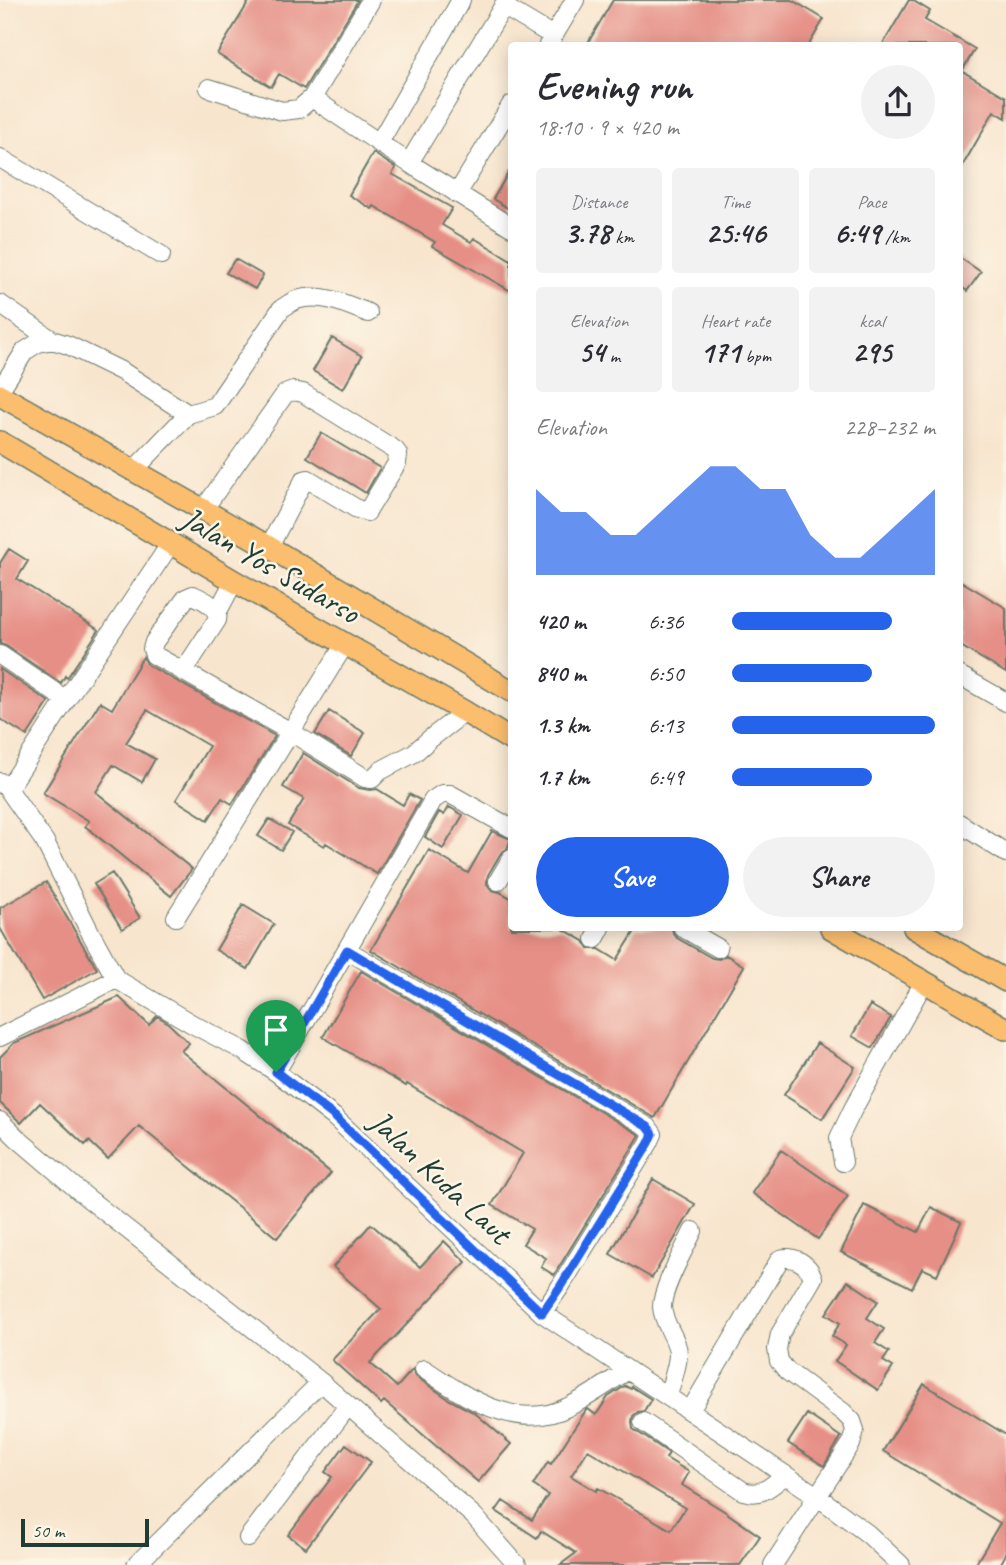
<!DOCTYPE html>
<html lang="en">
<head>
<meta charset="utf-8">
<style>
  :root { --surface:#fff; --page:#f2f2f3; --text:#2b2b33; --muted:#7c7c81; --accent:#2563eb }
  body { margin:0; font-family:Caveat,sans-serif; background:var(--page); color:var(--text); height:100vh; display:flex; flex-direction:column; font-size:26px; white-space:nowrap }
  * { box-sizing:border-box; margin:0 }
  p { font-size:23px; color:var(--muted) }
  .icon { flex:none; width:38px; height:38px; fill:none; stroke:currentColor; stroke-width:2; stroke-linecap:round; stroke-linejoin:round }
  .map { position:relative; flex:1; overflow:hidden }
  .panel { position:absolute; left:508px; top:42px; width:455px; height:889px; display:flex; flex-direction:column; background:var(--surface); border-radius:7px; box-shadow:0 4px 18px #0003 }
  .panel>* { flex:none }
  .scale { position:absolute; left:21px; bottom:18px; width:128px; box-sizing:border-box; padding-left:7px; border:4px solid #1f3d34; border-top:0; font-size:19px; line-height:24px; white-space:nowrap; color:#1f3d34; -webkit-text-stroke:5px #fcf5e5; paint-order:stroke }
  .pin { position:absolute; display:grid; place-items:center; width:60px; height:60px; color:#fff; margin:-72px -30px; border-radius:50% 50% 50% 0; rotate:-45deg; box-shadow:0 0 7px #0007 }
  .pin .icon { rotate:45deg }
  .round { display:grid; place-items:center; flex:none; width:74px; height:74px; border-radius:37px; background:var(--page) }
  .summary { display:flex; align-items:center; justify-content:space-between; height:119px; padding:0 28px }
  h1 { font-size:38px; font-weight:700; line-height:52px }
  .stats { display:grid; grid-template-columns:repeat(3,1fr); gap:10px; height:119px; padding:7px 28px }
  .stats div { display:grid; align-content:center; border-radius:7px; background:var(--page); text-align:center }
  .stats b { font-size:30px; font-weight:700 }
  .stats small { font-size:19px; font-weight:400 }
  .stats p { font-size:19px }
  .chart { height:196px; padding:14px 28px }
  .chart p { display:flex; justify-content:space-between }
  .chart svg { width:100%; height:126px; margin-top:7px; fill:var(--accent); opacity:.7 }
  .cta { display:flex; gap:14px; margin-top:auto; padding:14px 28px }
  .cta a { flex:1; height:80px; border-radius:42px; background:var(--accent); color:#fff; font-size:28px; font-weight:700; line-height:80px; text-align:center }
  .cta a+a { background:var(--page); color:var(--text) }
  ul { padding:0 28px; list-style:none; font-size:23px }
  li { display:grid; grid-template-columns:112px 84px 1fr; align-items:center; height:52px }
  li i { height:18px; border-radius:9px; background:var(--accent) }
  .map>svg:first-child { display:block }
</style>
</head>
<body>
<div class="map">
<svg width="1006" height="1565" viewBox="0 0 1006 1565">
  <rect width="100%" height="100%" fill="#fcf5e5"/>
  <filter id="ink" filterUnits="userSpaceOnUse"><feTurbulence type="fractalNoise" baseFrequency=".0143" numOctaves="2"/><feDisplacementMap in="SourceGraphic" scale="14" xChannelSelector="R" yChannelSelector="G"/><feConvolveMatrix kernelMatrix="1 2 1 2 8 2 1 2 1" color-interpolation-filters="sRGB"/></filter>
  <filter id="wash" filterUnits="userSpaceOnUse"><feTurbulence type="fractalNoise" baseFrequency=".00686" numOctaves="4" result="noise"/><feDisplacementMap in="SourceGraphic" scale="28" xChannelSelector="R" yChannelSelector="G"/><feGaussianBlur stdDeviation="1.57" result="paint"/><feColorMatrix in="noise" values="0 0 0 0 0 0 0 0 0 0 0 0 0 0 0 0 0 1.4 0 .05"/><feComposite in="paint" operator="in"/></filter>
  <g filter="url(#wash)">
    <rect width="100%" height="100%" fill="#f8e5ce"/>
    <g id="blocks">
      <!-- building -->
      <path fill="#e68f86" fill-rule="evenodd" d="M250,0H358L304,89L279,74L271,87L217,54Z
        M613,0H792L824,19L808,46H586Z
        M909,0H912L930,11L925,20L975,49L962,71L1006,97V118L994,111L959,172V46H882Z
        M373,153L396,168L392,174L452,208L442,225L471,242L474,238L511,260V291L432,246L435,242L374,206L372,209L349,195Z
        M511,168V210L493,199Z
        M959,257L981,272L967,291L959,285Z
        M235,259L263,275L255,289L226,273Z
        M332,338L362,356L343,389L313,371Z
        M321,433L380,468L366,493L307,457Z
        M9,549L28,561L17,579L99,630L67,678L65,676L61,683L6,646L0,644V563Z
        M959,580L1006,608V673L959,645Z
        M143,657L148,665L275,736L232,804L222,798L208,820L176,800L209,746L147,710L126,743L155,759L142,782L113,765L96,792L192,869L171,896L85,826L89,821L43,793L100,702L112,709Z
        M0,669L49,702L27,736L0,719Z
        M329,711L365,733L351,756L315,734Z
        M303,753L359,788L370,790L377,789L403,805L409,794L420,800L377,874L326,843L324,846L288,825L304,799L283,787Z
        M449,807L463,815L443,849L425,837L439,812L444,815Z
        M269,819L292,832L281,850L258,836Z
        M492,831L511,839L507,849L501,853L488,875L487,882V884L492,890L500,892L511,898V928H561L584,941L589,949H599L617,960L637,928H672L673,933L677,938L712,958L719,959L726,955L744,966L655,1118L371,950L429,850L468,873Z
        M112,873L140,918L122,929L94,884Z
        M46,882L97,969L42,1000L0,928V908Z
        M243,905L274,924L248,969L216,950Z
        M361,971L640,1135L554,1275L541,1267L546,1258L523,1244L532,1229L492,1205L523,1153L407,1084L406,1086L323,1037Z
        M119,997L149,1025L157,1016L167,1022L189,1043L181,1051L331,1173L277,1238L139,1126L108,1159L89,1141L85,1145L40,1103L21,1123L0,1103V1057L14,1043Z
        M870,1005L891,1017L873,1048L852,1036Z
        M817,1043L855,1067L822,1119L784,1095Z
        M781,1150L848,1196L818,1239L752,1193Z
        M653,1179L695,1204L652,1278L610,1254Z
        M864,1205L918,1232L931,1207L961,1222L937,1275L922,1268L912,1288L841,1252Z
        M371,1224L420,1267L444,1241L466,1262L370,1363L397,1387L413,1369L414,1375L418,1378L450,1400L475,1413L511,1444L478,1482L384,1401L381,1404L332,1360L381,1309L333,1267Z
        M848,1281L878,1301L867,1318L884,1329L875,1343L889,1352L883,1361L893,1367L878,1390L835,1361L846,1345L832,1336L840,1323L826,1314Z
        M924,1384L1006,1435V1554L1000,1565H975L1000,1523L883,1451Z
        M625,1386L631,1389L632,1387L651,1399L644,1411L638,1412L633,1416L632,1422L633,1429L669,1453L666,1458L689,1472L682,1485L724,1511L760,1536L740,1565H560L576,1553L541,1531L537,1538L496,1511L503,1501L532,1520L548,1495L533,1485L548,1462L551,1464L586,1410L588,1409L596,1415L608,1397ZM588,1450L685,1508L671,1530L598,1488L596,1491L571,1476Z
        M807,1414L841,1437L824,1466L788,1443Z
        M346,1444L371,1462L306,1548L288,1535L332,1477L325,1472Z"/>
    </g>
  </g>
  <g filter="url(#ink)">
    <use href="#blocks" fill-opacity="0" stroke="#6b786a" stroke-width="2"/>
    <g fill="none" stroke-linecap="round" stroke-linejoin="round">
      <defs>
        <path id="minor" d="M503,6L553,36
          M548,45L575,0
          M209,88L282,111L299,109L312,98L371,0
          M312,98L409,163L511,227
          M379,143L461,0
          M0,158L161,255
          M409,163L507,0
          M457,194L511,105
          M0,304L52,340
          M0,390L25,351L38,343L52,340L68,345L123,372L188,414
          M134,470L188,414L215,406L281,309C286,306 291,302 296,300C321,292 346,304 368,313
          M203,510L285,394L293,391L303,393L395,450L398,454L397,463L367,512L357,509L308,479L304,480L269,547
          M218,611L234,581
          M0,655L66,700L8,789
          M183,672L217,620C220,607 204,600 193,595L186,598L154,642L152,649L154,655L291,732L365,778L372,779L380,771L414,753L431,738L465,712
          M959,675L1006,702
          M66,700L171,543
          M0,782L8,789L45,842L89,930L116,979L194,1025L242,1050L276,1072L334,1117L542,1313L817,1496L868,1534L901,1565
          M959,823L1006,853
          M498,881L511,859
          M176,917L345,644
          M683,928L718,948
          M595,939L601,928
          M347,950L648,1127L653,1134L649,1143L560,1287L542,1313
          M0,1037L116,979
          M276,1072L433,800L442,794H450L511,828
          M0,1121L17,1138L85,1196L321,1382L474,1516L517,1565
          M843,1162L839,1138L853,1109L924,982
          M424,1369C464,1396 517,1433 568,1407C589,1397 608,1383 628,1370
          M668,1396C671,1384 678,1366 678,1354C678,1338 663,1325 662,1307C662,1288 684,1250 693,1231
          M690,1411L780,1259C794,1255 809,1264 813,1278L780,1334L777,1349L779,1361L787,1371L843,1412L852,1421L855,1430L851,1444L773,1565
          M643,1422L743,1491C762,1497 771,1486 785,1475
          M248,1538L348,1406
          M136,1565L321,1382"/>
        <path id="major" d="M0,395L269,547L511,691
          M0,442L234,581L465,712L511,740
          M831,928L1006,1029
          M914,928L1006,981"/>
      </defs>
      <!-- minor casing -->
      <use href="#minor" stroke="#6b786a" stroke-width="20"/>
      <!-- major casing -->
      <use href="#major" stroke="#6b786a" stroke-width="24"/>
      <!-- minor -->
      <use href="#minor" stroke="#fff" stroke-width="18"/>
      <!-- major -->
      <use href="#major" stroke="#fbbe6e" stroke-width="21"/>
    </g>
  </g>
  <g fill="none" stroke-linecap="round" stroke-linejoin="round" filter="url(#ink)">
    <defs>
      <path id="route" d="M347,950L648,1127L653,1134L649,1143L560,1287L542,1313L334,1116L276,1072Z"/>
    </defs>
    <!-- route casing -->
    <use href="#route" stroke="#fff" stroke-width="14"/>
    <!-- route -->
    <use href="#route" stroke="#2563eb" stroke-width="9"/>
  </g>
  <g text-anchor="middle" stroke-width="5" stroke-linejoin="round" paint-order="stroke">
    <!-- street labels -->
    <g font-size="33" fill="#1f3d34" stroke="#fcf5e5">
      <text transform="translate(271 564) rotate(30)" y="12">Jalan Yos Sudarso</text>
      <text transform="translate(441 1176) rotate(43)" y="12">Jalan Kuda Laut</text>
    </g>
  </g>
</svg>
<div class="scale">50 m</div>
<div class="pin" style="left:276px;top:1072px;background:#1e9e55"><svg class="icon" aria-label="arrive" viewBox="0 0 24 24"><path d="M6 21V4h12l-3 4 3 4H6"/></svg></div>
<section class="panel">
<div class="summary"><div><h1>Evening run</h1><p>18:10 · 9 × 420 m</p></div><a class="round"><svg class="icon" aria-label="share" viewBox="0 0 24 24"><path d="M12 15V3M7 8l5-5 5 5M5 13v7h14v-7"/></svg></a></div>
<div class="stats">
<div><p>Distance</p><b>3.78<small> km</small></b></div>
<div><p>Time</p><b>25:46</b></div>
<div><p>Pace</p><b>6:49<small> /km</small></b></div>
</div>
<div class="stats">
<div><p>Elevation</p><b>54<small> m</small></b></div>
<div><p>Heart rate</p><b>171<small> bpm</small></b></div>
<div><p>kcal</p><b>295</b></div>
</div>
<div class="chart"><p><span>Elevation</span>228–232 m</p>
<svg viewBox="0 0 160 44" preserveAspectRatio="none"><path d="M0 44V14L10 22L20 22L30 30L40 30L50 22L60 14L70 6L80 6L90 14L100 14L110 30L120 38L130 38L140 30L150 22L160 14V44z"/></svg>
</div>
<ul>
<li><b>420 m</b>6:36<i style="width:79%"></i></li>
<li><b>840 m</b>6:50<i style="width:69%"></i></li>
<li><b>1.3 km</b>6:13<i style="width:100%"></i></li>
<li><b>1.7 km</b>6:49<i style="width:69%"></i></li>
</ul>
<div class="cta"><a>Save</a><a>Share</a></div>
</section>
</div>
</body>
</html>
